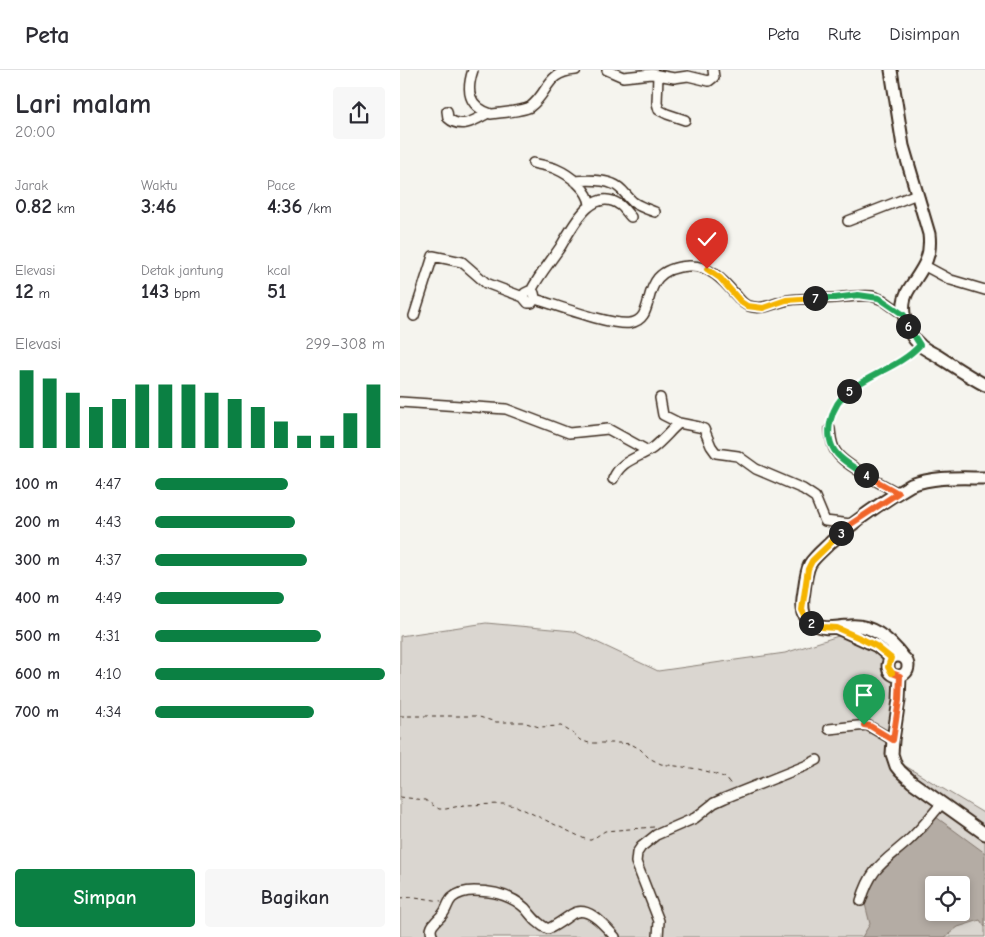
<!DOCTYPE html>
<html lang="id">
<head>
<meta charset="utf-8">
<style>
  :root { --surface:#fff; --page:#f7f7f7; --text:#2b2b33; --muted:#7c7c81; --line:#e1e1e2; --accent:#0b8043 }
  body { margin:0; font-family:"Comic Neue",sans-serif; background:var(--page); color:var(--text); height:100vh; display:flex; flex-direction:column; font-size:19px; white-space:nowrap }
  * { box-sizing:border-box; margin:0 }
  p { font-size:16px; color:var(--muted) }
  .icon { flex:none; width:28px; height:28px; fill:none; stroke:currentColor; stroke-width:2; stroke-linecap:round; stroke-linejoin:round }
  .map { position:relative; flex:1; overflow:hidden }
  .sheet { display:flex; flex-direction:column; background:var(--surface); width:400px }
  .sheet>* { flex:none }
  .fabs { position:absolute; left:525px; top:806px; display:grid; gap:10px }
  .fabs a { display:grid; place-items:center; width:45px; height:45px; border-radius:5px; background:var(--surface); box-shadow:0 2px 8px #0003; font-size:25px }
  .pin { position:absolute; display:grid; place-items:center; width:42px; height:42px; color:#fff; margin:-51px -21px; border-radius:50% 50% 50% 0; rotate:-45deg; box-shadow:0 0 5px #0007 }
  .pin .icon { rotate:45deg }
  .km { position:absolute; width:25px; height:25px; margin:-12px; border-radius:50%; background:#222; color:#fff; font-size:14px; line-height:25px; text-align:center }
  .round { display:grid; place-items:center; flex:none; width:52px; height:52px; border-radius:5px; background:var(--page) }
  .head { display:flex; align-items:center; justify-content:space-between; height:85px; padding:0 15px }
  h1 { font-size:28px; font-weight:800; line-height:38px }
  .figures { display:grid; grid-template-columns:repeat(3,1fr); gap:8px; height:85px; padding:5px 15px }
  .figures div { display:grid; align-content:center }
  .figures b { font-size:21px; font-weight:800 }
  .figures small { font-size:14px; font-weight:400 }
  .figures p { font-size:14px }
  .chart { height:140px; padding:10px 15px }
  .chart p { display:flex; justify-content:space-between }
  .chart svg { width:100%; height:90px; margin-top:5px; stroke:var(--accent); stroke-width:6 }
  .button { display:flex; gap:10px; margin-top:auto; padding:10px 15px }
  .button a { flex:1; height:58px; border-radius:5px; background:var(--accent); color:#fff; font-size:20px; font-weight:800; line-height:58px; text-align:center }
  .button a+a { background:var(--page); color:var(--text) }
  ul { padding:0 15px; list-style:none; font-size:16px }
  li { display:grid; grid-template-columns:80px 60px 1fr; align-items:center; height:38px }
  li i { height:12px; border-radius:6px; background:var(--accent) }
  header { display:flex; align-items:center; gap:30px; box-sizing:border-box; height:70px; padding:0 25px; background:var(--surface); border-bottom:1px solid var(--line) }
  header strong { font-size:24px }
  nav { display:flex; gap:28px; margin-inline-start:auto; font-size:18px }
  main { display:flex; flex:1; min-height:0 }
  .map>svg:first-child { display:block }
</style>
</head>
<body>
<header>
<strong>Peta</strong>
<nav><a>Peta</a><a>Rute</a><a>Disimpan</a></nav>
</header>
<main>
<section class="sheet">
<div class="head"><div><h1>Lari malam</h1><p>20:00</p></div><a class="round"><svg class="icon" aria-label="share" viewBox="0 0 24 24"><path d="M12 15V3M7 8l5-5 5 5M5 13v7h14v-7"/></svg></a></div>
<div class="figures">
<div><p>Jarak</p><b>0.82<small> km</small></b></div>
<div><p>Waktu</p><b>3:46</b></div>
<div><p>Pace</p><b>4:36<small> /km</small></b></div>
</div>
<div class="figures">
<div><p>Elevasi</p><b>12<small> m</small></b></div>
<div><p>Detak jantung</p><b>143<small> bpm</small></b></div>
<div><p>kcal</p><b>51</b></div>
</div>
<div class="chart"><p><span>Elevasi</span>299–308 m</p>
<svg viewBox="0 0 160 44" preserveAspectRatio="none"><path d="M5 44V6M15 44V10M25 44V17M35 44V24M45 44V20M55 44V13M65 44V13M75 44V13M85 44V17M95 44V20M105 44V24M115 44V31M125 44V38M135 44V38M145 44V27M155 44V13"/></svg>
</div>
<ul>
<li><b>100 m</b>4:47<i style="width:58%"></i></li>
<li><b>200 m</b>4:43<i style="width:61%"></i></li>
<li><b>300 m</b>4:37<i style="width:66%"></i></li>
<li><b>400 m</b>4:49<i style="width:56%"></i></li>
<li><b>500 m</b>4:31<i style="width:72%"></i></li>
<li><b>600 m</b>4:10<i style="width:100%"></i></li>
<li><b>700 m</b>4:34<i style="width:69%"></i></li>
</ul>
<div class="button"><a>Simpan</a><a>Bagikan</a></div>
</section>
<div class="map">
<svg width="585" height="867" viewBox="0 0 585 867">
  <rect width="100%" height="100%" fill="#f5f4ee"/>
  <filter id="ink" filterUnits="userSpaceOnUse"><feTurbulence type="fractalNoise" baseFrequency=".02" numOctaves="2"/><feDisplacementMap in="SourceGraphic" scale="10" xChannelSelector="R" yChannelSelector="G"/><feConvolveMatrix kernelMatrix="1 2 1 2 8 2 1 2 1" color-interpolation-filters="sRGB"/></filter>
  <g filter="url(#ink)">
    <!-- green -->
    <path fill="#dad6d0" stroke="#8a8077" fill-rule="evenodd" d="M86,553L173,561L258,601L385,583L454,561L480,570L495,610L492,688L585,744V867H0V566ZM534,815H561V842H534Z"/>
    <!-- water -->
    <path fill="#b4aca4" stroke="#84786e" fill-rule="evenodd" d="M536,747L585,783V857L580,850L558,857L545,867H462L470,854L465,834L470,810L503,777L527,761ZM534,815H561V842H534Z"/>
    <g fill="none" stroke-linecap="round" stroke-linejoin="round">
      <defs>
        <path id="minor" d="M73,0C66,21 68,36 91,44C100,43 123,41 130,37C150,22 145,2 176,0
          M207,0L223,7L252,4L274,8L288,6L309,11L314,7L313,0
          M258,5L257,33L259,40L267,44L285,50
          M47,41L48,48C61,60 75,50 88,43
          M133,93C140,95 149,96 156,99C170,105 189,120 190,135
          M174,111C186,110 201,109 213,114C222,117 226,126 233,132C240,137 247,139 255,142
          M448,151L517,124
          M525,196L551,210L585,220
          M131,221C139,205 151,191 161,176C172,158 192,115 220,135C224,138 227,143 231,147
          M135,229C156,235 211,256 230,253C261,249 233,199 289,196C309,195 323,210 335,224C340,229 342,234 349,236C363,241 375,232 389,230C404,228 420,229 435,228C448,227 460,225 472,226L483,230L504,245
          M14,246L33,186L62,192L86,213L123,227L128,233H132L135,228L134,223L129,221L125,223L123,227
          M260,328L263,345L279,353L299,357L304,359L311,376L316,383L338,386L356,399L403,419L415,427L425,451L451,454
          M0,332L106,339L169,363L208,359L248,381
          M430,359C431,367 431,375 436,382C445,396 482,414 498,423
          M213,409C222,389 237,389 253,378C262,371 270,361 279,353
          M429,659L467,655L493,670
          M461,831C471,797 483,793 508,771C520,760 531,746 542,733
          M33,867C27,857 36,852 42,845C47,840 47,833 52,828C58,823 67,821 74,821C92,821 111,825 125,838C132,846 137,854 148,859C157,855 163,850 172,844C188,834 205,856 215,867
          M258,867L259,851L236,792L237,783L241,777L256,765L295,748L314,733L325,728L405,696L417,690"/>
        <path id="major" d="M491,0L503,76L529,164C532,189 522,199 509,219C498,236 505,262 520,275C524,279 531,282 536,285C552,295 568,306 585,315
          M437,558L477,576L491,588
          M488 596a10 10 0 1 1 20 0a10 10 0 1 1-20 0Z
          M504,588C491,571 473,554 450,556C437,556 426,561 413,554C403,548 402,539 403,528C405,517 405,504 410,494C415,486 424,479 431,472C456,450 483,431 511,415C535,406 560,408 585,408
          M500,606L499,630L493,670L492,684L496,696L500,701L512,712L585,764"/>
      </defs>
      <!-- minor casing -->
      <use href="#minor" stroke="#3b2a1e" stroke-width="12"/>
      <!-- major casing -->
      <use href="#major" stroke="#3b2a1e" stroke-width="15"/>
      <!-- path -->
      <path stroke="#3b2a1e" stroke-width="1" stroke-dasharray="4 4" stroke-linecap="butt" d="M430,351C432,344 434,336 439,330C455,310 493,298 514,281
        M0,646H76L96,652H123L139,657L161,656L174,664L180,670L189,673H219L231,674L240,679L249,688L261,694L298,699L313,703L326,708L332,716
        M0,727L25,730L39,739H46L64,735L103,734L116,736L187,770H191L205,761L254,757
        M0,828L15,827L41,831"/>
      <!-- minor -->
      <use href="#minor" stroke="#fdfcf7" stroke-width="9"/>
      <!-- major -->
      <use href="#major" stroke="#fdfcf7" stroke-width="11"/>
    </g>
  </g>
  <g fill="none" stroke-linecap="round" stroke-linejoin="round" filter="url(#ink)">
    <defs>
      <path id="split-1" d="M464,655L470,656L493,670L499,630L500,606L492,603"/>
      <path id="split-2" d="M411,553L422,557L437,558L462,569L476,576L491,588L488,597L492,603"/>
      <path id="split-3" d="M411,553L406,548L402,540L408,499L412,491L441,463"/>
      <path id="split-4" d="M441,463L451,454L498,423L466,405"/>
      <path id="split-5" d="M449,321C432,334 421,365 437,384C444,392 456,399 466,405"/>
      <path id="split-6" d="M449,321C471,303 500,297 520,275L508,256"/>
      <path id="split-7" d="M415,228H435L458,225L479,228L504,245L508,256"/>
      <path id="split-8" d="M307,199L320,208L341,232L347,236L363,238L386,230L415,228"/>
    </defs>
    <!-- split-1 casing -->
    <use href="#split-1" stroke="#fff" stroke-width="10"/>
    <!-- split-2 casing -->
    <use href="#split-2" stroke="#fff" stroke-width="10"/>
    <!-- split-3 casing -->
    <use href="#split-3" stroke="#fff" stroke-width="10"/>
    <!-- split-4 casing -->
    <use href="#split-4" stroke="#fff" stroke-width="10"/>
    <!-- split-5 casing -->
    <use href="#split-5" stroke="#fff" stroke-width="10"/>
    <!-- split-6 casing -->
    <use href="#split-6" stroke="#fff" stroke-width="10"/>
    <!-- split-7 casing -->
    <use href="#split-7" stroke="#fff" stroke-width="10"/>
    <!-- split-8 casing -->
    <use href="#split-8" stroke="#fff" stroke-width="10"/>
    <!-- split-1 -->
    <use href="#split-1" stroke="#f0652b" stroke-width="6"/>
    <!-- split-2 -->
    <use href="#split-2" stroke="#f5b400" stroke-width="6"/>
    <!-- split-3 -->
    <use href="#split-3" stroke="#f5b400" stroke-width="6"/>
    <!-- split-4 -->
    <use href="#split-4" stroke="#f0652b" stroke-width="6"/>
    <!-- split-5 -->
    <use href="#split-5" stroke="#22a559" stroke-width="6"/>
    <!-- split-6 -->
    <use href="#split-6" stroke="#22a559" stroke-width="6"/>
    <!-- split-7 -->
    <use href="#split-7" stroke="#22a559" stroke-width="6"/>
    <!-- split-8 -->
    <use href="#split-8" stroke="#f5b400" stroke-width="6"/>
  </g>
</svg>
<div class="fabs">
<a><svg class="icon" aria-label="locate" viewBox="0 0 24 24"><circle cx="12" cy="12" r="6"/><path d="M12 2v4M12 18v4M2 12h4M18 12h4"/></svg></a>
</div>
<div class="pin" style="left:464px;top:655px;background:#1e9e55"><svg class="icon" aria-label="arrive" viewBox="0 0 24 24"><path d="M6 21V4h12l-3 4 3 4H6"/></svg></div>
<div class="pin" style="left:307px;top:199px;background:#d93025"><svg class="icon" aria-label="check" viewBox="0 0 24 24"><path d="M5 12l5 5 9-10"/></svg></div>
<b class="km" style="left:411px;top:553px">2</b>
<b class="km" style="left:441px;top:463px">3</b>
<b class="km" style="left:466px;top:405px">4</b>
<b class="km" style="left:449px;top:321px">5</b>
<b class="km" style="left:508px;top:256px">6</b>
<b class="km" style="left:415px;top:228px">7</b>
</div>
</main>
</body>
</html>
